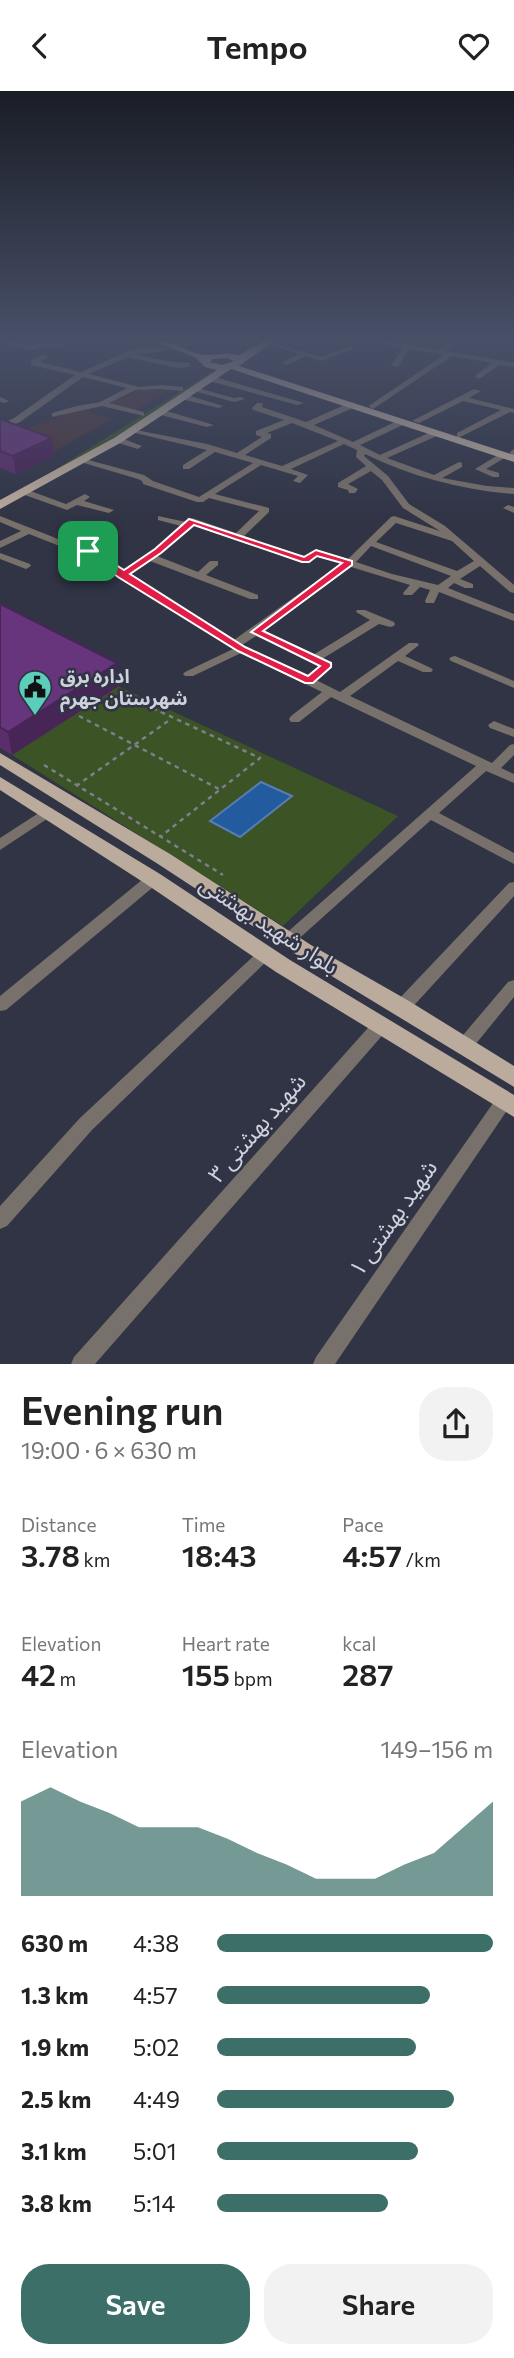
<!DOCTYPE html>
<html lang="en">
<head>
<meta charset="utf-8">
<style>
  :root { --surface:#fff; --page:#f2f2f2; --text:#222; --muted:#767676; --accent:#3c6f67 }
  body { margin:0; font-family:Commissioner,"Noto Sans Arabic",sans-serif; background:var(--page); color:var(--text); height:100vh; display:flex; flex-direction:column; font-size:26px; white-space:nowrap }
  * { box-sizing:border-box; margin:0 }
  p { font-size:23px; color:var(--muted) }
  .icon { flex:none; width:38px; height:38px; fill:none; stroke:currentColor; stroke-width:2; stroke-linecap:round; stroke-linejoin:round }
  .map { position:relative; height:1273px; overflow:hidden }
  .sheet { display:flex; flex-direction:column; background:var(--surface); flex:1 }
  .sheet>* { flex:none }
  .pin { position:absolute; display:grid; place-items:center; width:60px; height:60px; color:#fff; margin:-30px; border-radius:14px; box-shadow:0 4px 10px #0006 }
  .round { display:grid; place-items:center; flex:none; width:74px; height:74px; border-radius:28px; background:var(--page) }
  .head { display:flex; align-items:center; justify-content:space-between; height:119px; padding:0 21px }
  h1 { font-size:38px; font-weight:600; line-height:52px }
  .metrics { display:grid; grid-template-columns:repeat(3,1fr); gap:10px; height:119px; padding:7px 21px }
  .metrics div { display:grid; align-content:center }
  .metrics b { font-size:30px; font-weight:600 }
  .metrics small { font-size:19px; font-weight:400 }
  .metrics p { font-size:19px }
  .chart { height:196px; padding:14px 21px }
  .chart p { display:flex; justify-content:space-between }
  .chart svg { width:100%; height:126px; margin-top:7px; fill:var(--accent); opacity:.7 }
  .button { display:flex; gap:14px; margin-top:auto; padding:14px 21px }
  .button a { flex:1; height:80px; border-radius:28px; background:var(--accent); color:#fff; font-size:28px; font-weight:600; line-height:80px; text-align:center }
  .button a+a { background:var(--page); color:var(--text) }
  ul { padding:0 21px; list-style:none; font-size:23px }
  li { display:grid; grid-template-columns:112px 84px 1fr; align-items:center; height:52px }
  li i { height:18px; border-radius:9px; background:var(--accent) }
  header { display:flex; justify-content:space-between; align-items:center; height:91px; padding:0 21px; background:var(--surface); font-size:32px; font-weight:600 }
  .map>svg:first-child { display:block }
</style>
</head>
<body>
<header><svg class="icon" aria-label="back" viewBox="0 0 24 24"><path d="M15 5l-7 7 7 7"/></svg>Tempo<svg class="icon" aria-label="heart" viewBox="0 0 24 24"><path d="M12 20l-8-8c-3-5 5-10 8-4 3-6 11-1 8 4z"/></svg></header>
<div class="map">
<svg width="514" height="1273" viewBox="0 0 514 1273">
  <rect width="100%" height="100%" fill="#303445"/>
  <!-- education -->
  <path fill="#4a363d" d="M134,298L141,299L171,298L134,320L106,313Z
    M79,318L112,328L53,361L8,345Z"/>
  <!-- green -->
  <path fill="#3c5325" d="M213,280L217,281L83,366L29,395Z
    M118,595L398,725L283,835L12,664Z"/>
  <!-- water -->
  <path fill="#235b9f" stroke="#577eb2" stroke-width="2" d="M261,691L292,705L240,746L210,730Z"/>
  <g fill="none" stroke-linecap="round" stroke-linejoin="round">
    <!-- path -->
    <path stroke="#7c7f8d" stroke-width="2.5" stroke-dasharray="4.5 4.5" stroke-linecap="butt" d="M120,602L260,667L160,746
      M79,625L219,698
      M44,674L223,784
      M76,695L171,628"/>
    <!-- minor -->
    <path fill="#78706a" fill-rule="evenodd" d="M0,250H9L30,255L46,251L57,253L64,250H71L58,257L46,255L30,259L1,251Z
      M191,250H199L185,256L182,254Z
      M265,250L321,266L349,256L353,258L321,270L306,265L287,274L283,272L284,270L299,263L265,252Z
      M373,250H385L438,259L453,250H460L445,260L514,272V276L499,274L479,288L475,286L476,284L492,272L452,265L373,318L369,316L370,314L444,264L409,258L398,276H395L391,274L403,257Z
      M172,253L174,254V256L159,261L134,263C153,267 171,272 190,272V276L177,277L128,266L89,283L139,296L162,294L183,296V300H180L162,298L135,299L109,312L144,321V325L102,315L52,326V322L77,315L100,311L127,297L83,286L20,331L0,339V334L14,327L75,284L31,274V270L42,264L49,266L40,271L81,281L133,258L158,257Z
      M209,286H215L304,312L297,314L209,290Z
      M194,296L234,307L241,306L245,308L234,311L194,300Z
      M474,298L481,300L469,307L514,318V322L510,321L460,346H457V342L501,319L463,310L419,332L412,330Z
      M181,304H187L223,315L219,317L181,308Z
      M0,306L9,310L5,312L0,311Z
      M257,312H263L262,316L306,331L349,312H355V316L314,334L353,351L399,329H405V333L360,354L380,364L433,340H439V344L387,367L434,384L459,371L462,372V376L442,387L487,395L514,397V403C462,399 412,386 365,363L364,365L388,385L409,413L445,435L514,494V502L510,501L480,475L460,488L473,493V497H465L454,492L448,497L514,523V530L439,501L434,512H426L425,510L430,499L420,496L412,504H404L403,502L410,494L351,476L263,540L313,564L370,529L356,521L357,519H365L394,531L395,533L394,535L390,536L379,533L322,568L333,574L316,589L340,601L409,552H417L419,554L405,565L431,577L433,579L431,581H423L398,570L350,605L492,672L510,654L514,653V664L501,677L514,683V692L486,680L439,722L514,762V773L431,729L293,853L288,855L283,853L280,849L283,845L476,675L331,606L299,631H291L289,628L291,625L322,601L241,562L193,585H185L183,583L185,581L233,558L85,465L29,443L0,457V450L21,440L0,431V425L91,461L122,480L155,458L181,435L158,429V425L186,431L192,427L236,442L259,420L209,407L203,411H197L143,393L142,390L138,388L77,370L81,367L144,384L153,390L199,406L253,372L215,361L189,378H183V374L207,359L127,340L131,338L207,353L237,362L262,346L256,344V340L284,329L253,319L252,317ZM292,332L338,350L282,375L245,364L271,347V343L267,342ZM344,353L357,359L356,366L366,375L338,392V396L348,399L349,402H355L358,398L348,393L371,380L382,389L403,417L440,440L394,425L391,426L348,468L316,458L304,465L244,445L269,421V417L215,403L261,374L298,385L293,390L300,392L308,384L291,378ZM396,432L452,450L474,470L457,480L376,451ZM193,434L301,471H309L318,464L342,472L234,549L129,484L150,470L250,508H258V504L206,484L218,474V470H210L198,481L157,465ZM371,455L451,485L438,494L392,483L356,471ZM256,545L319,575L307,585L242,554Z
      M157,319H163L214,334L207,336L157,323Z
      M115,347H121L142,355L138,358L115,351Z
      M514,358V365L511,364L510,361Z
      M503,361L507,364L506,366L486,378L499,382V386H493L475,378Z
      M25,398L66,413L85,403L90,406L84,410L114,419L109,422L77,414L67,419L22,403V399Z
      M508,414L514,416V422L503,417Z
      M0,462L30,473L31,475L26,478L0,468Z
      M455,565L514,590V597L451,570L449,568L451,566Z
      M494,630L514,638V646L490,637L488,634Z
      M48,716L53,718L55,721L53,724L0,759V747Z
      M153,783L158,784L160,788L158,792L6,919L0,920V905L148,784Z
      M514,791V805L408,921L402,923L396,921L394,916L396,911L509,792Z
      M265,857L270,859L273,863L270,867L92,1039L7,1135L0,1138V1115L80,1027L260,859Z
      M514,889V906L470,960L464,962L458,960L456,955L458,950L508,891Z
      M381,927L387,929L389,934L387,939L95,1273H71L74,1266L375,929Z
      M504,1002L510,1005L513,1010L510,1015L335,1273H313L316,1266L498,1005Z"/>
    <!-- major -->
    <path fill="#bbab9d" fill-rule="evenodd" d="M152,250C173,248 191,264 206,264C217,264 227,261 239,264L264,250H274L239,275L514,364V371L231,278L122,351L0,418V409L114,347L217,279L205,276L195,266ZM227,267L234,270L222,274L210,271L213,268Z
      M0,662L170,763L311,854L409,910L514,975V996L297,864L158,773L0,674Z
      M0,686L160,783L290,869L514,1004V1026L276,881L146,793L0,699Z"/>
  </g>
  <!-- wall -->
  <path fill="#592e6b" d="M17,250H41L30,252Z
    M0,328L52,347L54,365L16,383L0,377Z
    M0,513L119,595L12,664L0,657Z"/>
  <!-- shaded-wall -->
  <path fill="#482557" d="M30,250H41L30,252Z
    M52,347L54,365L16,383L13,365Z
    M117,572L119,595L12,664L8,641Z"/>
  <!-- building -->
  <path fill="#67357c" stroke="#482557" stroke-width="2" d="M0,328L52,347L13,365L0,360Z
    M0,513L117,572L8,641L0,636Z"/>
  <!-- sky -->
  <linearGradient id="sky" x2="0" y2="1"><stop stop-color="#1a1d26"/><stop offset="0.58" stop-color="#485068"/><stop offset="1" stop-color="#485068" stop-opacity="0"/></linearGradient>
  <rect width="514" height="428" fill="url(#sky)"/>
  <!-- route -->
  <path fill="#e11d48" stroke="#fff" stroke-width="2" fill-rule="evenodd" d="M189,428L304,466L316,459L352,470V474L263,540L331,572V576L313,592H305L238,560L118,486L83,460L91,458L124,479L155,458ZM194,434L302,471H309L317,465L342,472L251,541L320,575L308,585L245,556L130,483L161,462Z"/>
  <!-- icons -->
  <defs>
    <symbol id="civic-pin" viewBox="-11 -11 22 30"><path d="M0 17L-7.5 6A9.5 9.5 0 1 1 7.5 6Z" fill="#5bcebb" stroke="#303445"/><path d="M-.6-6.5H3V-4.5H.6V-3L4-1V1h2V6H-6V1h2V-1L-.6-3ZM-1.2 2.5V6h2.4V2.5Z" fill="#111"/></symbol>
  </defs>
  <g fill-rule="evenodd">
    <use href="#civic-pin" x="16" y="577" width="38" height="52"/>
  </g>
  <g text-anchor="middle" stroke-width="5" stroke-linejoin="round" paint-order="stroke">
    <!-- poi labels -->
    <g font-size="19" font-weight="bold" fill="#cfd1dd" stroke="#303445" text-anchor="start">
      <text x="60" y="592">اداره برق<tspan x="60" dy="22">شهرستان جهرم</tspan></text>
    </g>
    <!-- near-street labels -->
    <g font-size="23" fill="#cfd1dd" stroke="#303445">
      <text transform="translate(269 834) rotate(33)" y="8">بلوار شهید بهشتی</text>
      <text transform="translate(257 1037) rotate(-49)" y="8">شهید بهشتی ۳</text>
      <text transform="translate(393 1127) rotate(-55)" y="8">شهید بهشتی ۱</text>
    </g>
  </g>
</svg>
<div class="pin" style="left:88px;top:460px;background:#1e9e55"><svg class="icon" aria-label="arrive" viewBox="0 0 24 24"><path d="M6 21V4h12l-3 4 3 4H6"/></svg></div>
</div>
<section class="sheet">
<div class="head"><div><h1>Evening run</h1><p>19:00 · 6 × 630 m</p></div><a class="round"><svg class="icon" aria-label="share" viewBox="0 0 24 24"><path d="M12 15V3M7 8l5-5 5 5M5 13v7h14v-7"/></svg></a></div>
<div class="metrics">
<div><p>Distance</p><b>3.78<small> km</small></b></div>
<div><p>Time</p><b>18:43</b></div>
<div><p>Pace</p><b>4:57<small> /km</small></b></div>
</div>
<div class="metrics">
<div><p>Elevation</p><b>42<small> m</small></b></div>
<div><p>Heart rate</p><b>155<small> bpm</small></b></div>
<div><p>kcal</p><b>287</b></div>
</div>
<div class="chart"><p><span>Elevation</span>149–156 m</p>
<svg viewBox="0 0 160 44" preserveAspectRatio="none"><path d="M0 44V11L10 6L20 11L30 15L40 20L50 20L60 20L70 24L80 29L90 33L100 38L110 38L120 38L130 33L140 29L150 20L160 11V44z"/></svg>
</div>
<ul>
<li><b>630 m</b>4:38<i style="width:100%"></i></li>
<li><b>1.3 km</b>4:57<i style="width:77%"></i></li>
<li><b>1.9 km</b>5:02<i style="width:72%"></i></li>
<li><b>2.5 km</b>4:49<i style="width:86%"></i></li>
<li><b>3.1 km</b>5:01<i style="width:73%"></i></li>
<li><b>3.8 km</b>5:14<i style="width:62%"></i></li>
</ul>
<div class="button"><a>Save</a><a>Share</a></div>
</section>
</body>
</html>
